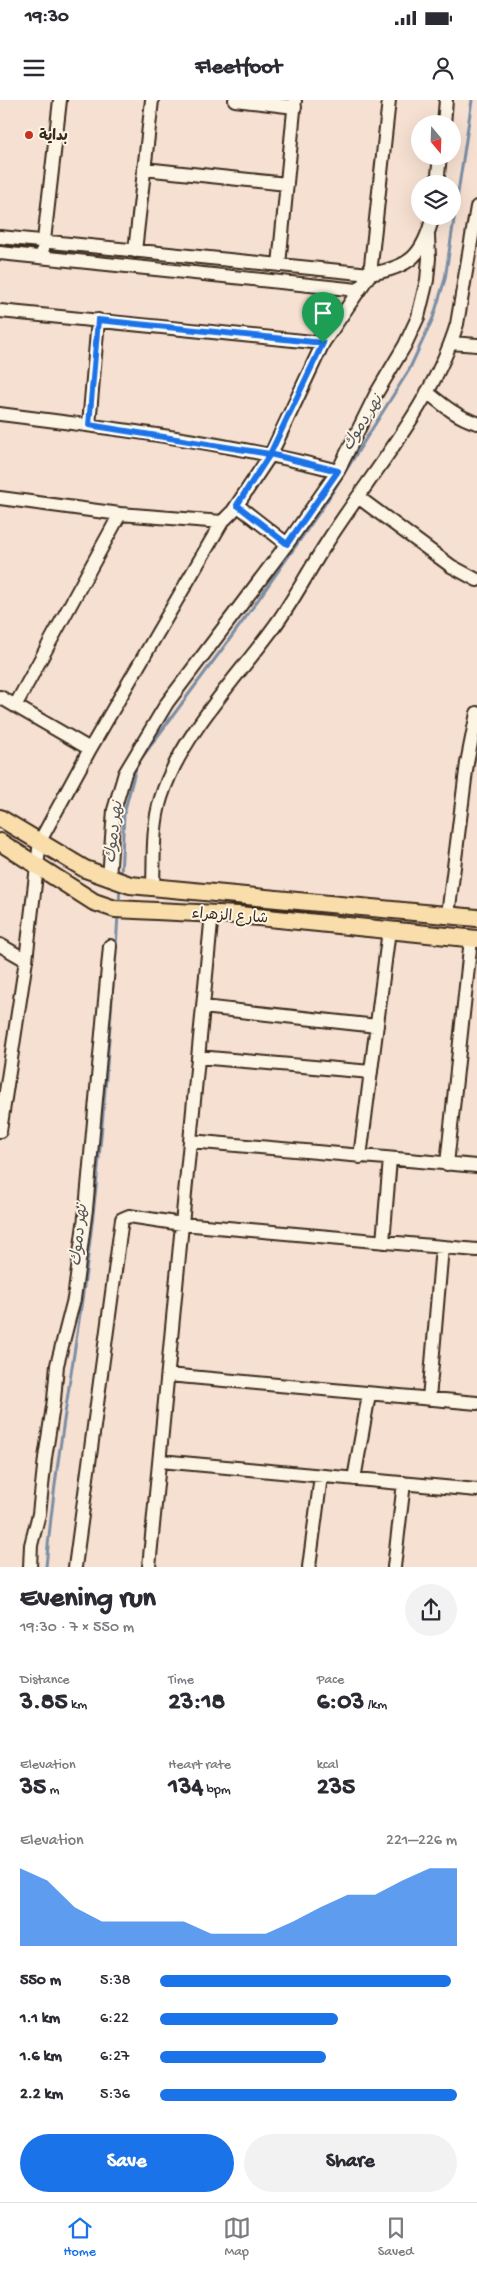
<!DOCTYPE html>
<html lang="en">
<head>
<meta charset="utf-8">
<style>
  :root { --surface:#fff; --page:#f2f2f3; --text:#2b2b33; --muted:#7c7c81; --line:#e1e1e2; --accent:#1a73e8 }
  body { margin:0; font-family:"Gochi Hand","Playpen Sans Arabic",sans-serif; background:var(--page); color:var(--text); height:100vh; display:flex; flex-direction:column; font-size:19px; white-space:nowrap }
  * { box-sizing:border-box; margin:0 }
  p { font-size:16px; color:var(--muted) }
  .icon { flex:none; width:28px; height:28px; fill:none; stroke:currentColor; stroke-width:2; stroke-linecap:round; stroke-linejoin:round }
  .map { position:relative; height:1467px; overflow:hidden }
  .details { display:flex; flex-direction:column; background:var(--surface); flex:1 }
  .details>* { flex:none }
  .needle { width:32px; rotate:161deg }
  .tools { position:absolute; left:411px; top:15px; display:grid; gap:10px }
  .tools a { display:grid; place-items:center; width:50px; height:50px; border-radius:50%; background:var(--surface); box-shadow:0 5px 20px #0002; font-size:25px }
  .pin { position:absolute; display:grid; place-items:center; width:42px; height:42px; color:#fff; margin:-51px -21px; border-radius:50% 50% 50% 0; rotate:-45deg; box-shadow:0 0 5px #0007 }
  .pin .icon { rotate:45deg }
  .round { display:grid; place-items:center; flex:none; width:52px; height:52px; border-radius:26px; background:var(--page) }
  .head { display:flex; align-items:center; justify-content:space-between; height:85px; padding:0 20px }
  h1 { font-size:28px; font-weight:800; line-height:38px }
  .figures { display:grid; grid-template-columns:repeat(3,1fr); gap:8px; height:85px; padding:5px 20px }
  .figures div { display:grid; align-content:center }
  .figures b { font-size:25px; font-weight:800 }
  .figures small { font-size:14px; font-weight:400 }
  .figures p { font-size:14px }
  .chart { height:140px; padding:10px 20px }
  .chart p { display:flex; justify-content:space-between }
  .chart svg { width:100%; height:90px; margin-top:5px; fill:var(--accent); opacity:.7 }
  .primary-button { display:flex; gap:10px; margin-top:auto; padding:10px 20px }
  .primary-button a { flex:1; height:58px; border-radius:30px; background:var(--accent); color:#fff; font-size:20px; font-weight:800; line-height:58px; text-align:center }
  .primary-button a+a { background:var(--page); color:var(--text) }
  ul { padding:0 20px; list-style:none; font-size:16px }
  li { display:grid; grid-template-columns:80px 60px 1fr; align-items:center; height:38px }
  li i { height:12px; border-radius:6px; background:var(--accent) }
  .status { display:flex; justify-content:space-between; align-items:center; height:35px; padding:0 25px; background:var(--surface); direction:ltr }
  .status svg { height:14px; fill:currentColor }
  header { display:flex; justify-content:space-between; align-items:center; height:65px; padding:0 20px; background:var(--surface); font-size:22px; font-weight:800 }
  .menu { display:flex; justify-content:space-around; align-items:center; height:70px; border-top:1px solid var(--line); background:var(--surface); font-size:14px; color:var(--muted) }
  .menu a { display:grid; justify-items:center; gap:2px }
  .menu .on { color:var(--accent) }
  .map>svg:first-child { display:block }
</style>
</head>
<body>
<div class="status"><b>19:30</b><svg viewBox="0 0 49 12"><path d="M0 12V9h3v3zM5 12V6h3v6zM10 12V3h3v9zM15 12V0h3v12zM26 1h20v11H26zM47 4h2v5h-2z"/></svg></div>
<header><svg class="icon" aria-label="menu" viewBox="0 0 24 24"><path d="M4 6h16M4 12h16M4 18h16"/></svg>Fleetfoot<svg class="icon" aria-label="person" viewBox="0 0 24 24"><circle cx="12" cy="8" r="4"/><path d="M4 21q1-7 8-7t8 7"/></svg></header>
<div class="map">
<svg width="477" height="1467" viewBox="0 0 477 1467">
  <rect width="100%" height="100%" fill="#f6e0d1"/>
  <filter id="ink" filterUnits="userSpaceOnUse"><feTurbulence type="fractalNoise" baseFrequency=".02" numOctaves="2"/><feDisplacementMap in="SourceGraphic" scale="10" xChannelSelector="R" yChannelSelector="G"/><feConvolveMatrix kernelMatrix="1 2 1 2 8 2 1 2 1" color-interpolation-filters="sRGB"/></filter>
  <g filter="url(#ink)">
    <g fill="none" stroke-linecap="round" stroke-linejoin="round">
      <!-- stream -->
      <path stroke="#7a8ea5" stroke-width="3" d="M121,776L124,713L137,664L246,517L323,407L409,270L433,218L445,179L472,0
        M119,803L120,787
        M116,848L118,814
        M46,1467C54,1375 70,1284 83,1193C99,1082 107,969 115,857"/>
      <defs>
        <path id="minor" d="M235,0L295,7
          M444,24L446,0
          M144,69L287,84
          M437,84L440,56
          M0,137L370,174C410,167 423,156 433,116
          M43,149L60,0
          M135,151L152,0
          M0,153L358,190
          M279,165L295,0
          M0,211L323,243
          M451,243L477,245
          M427,292C443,305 457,317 477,323
          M0,314C113,328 227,342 338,371
          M89,325L98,220
          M358,397L451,466L477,480
          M0,398L120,414L222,422
          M237,405L287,444
          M0,597L90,649
          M15,606L120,414
          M109,778L114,710L125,673L167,603L287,444L338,371L376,294L405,245L418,217L427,180L429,158L428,135
          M153,788C154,758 152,727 161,698C180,637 234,581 271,531C292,504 307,473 326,444C371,373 432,306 457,224L477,107
          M448,815L467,663L477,613
          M0,845L26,860
          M203,907L377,926
          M198,957L371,972
          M0,1031L26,860L40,741L90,649L222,422L233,411L271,354L323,243L370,174L389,0
          M190,1041L477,1066
          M360,1057L389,830
          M447,1064L471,839
          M383,1142L390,1059
          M168,1275L477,1303
          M429,1299L442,1147
          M160,1361L477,1390
          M354,1379L369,1294
          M30,1467L31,1445L39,1414L45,1358L54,1300L57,1265L74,1199L86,1109L110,846
          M75,1467L122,1119L129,1116L182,1124L477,1150
          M149,1467L212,813
          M309,1467L321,1376
          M394,1467L404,1383"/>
        <path id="major" d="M0,718L85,769L130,785L477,818
          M0,742L94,802L115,809L238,815L477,839"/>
      </defs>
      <!-- minor casing -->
      <use href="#minor" stroke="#3b2a1e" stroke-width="16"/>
      <!-- major casing -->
      <use href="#major" stroke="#3b2a1e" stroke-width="20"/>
      <!-- minor -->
      <use href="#minor" stroke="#fcf5e5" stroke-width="12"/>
      <!-- major -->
      <use href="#major" stroke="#f9deab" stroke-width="16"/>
    </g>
  </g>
  <g fill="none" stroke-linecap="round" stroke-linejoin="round" filter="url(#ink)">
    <defs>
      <path id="route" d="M323,243L270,354L237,405L287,444L338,371L270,354L89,325L98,220L323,243"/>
    </defs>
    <!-- route casing -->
    <use href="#route" stroke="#fff" stroke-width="10"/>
    <!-- route -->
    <use href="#route" stroke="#1a73e8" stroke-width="6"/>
  </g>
  <!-- markers -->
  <circle fill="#c8321e" stroke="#fcf5e5" stroke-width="2" cx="29" cy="35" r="5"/>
  <g text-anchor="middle" stroke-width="4" stroke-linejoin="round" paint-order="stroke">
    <!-- poi labels -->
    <g font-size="15" font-weight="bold" fill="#3b2a1e" stroke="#fcf5e5" text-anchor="start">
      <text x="39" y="40">بداية</text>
    </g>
    <!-- street labels -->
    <g font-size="15" fill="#3b2a1e" stroke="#fcf5e5">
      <text transform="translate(230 815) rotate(4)" y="5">شارع الزهراء</text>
    </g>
    <!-- water labels -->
    <g font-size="16" font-style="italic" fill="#555456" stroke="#fcf5e5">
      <text transform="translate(361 322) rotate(-58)" y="6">نهر دموك</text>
      <text transform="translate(112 732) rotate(-83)" y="6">نهر دموك</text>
      <text transform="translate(77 1135) rotate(-84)" y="6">نهر دموك</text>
    </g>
  </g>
</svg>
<div class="tools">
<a><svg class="needle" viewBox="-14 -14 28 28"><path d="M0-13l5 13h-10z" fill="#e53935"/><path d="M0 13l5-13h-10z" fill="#7c7c81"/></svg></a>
<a><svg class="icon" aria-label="layers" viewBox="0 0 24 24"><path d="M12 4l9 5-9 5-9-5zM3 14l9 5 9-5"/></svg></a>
</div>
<div class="pin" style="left:323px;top:243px;background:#1e9e55"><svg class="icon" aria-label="arrive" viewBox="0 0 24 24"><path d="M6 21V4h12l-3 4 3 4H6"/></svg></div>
</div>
<section class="details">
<div class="head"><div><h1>Evening run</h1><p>19:30 · 7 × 550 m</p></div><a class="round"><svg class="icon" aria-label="share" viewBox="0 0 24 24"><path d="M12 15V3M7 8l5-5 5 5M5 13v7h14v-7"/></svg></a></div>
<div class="figures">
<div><p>Distance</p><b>3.85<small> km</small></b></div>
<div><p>Time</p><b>23:18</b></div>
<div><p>Pace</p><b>6:03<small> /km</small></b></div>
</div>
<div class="figures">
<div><p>Elevation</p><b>35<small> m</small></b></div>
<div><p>Heart rate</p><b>134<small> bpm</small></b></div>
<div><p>kcal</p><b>235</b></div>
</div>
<div class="chart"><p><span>Elevation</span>221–226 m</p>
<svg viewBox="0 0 160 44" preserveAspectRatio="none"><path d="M0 44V6L10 12L20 25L30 32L40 32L50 32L60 32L70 38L80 38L90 38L100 32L110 25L120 19L130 19L140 12L150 6L160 6V44z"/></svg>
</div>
<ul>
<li><b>550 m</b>5:38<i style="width:98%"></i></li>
<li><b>1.1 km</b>6:22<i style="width:60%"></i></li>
<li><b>1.6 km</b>6:27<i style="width:56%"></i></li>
<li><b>2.2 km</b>5:36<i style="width:100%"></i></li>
</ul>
<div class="primary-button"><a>Save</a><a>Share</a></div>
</section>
<nav class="menu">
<a class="on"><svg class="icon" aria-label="home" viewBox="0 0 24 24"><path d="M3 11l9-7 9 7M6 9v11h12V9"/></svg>Home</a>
<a><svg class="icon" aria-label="map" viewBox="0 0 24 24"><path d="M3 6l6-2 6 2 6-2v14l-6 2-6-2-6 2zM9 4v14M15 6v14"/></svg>Map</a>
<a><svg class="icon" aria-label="saved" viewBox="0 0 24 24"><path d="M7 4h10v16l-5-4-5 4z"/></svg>Saved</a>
</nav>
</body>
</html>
